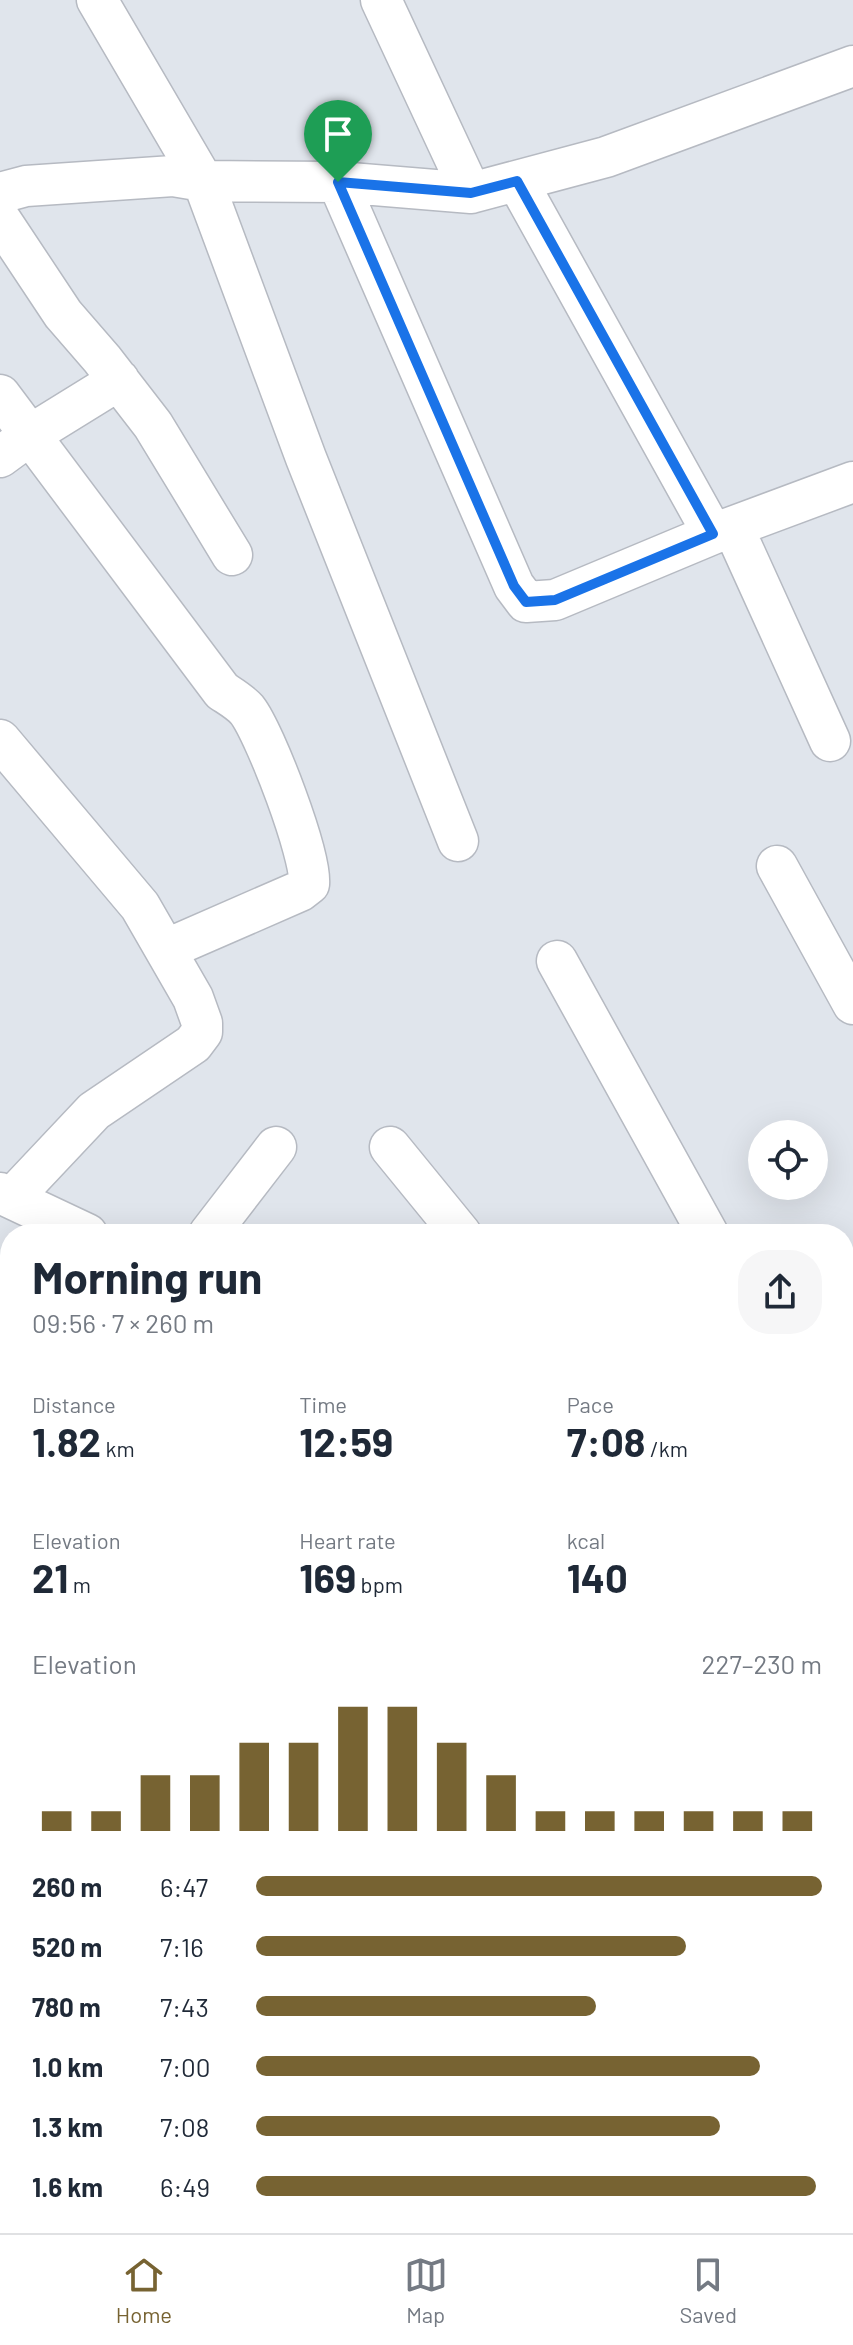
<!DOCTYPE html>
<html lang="en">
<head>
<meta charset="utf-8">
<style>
  :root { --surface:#fff; --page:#f6f6f7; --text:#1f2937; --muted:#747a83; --line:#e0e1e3; --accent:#776332 }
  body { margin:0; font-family:Barlow,sans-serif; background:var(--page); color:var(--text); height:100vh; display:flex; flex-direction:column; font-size:30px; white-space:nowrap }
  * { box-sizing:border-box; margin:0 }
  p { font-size:26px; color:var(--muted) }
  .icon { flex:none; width:44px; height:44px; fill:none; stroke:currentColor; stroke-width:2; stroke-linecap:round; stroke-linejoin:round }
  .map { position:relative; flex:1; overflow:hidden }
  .sheet { position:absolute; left:0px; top:1224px; width:854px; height:1010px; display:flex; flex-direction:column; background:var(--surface); border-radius:32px 32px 0 0; box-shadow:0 8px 32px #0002 }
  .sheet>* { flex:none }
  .fabs { position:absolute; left:748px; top:1120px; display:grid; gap:16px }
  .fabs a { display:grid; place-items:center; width:80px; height:80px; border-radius:50%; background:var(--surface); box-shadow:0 8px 32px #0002; font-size:40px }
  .pin { position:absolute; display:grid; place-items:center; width:68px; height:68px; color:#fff; margin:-82px -34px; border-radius:50% 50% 50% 0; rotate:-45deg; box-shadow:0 0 8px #0007 }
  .pin .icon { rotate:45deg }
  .round { display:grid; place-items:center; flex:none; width:84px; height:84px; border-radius:32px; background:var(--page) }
  .headline { display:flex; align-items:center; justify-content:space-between; height:136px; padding:0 32px }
  h1 { font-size:44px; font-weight:700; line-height:60px }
  .metrics { display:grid; grid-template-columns:repeat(3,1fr); gap:12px; height:136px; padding:8px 32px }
  .metrics div { display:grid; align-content:center }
  .metrics b { font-size:40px; font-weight:700 }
  .metrics small { font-size:22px; font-weight:400 }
  .metrics p { font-size:22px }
  .chart { height:224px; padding:16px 32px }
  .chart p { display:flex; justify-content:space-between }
  .chart svg { width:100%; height:144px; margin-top:8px; stroke:var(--accent); stroke-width:6 }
  ul { padding:0 32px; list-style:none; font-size:26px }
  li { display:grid; grid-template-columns:128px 96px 1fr; align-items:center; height:60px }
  li i { height:20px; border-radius:10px; background:var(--accent) }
  .menu { display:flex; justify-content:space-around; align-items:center; height:112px; border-top:2px solid var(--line); background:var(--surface); font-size:22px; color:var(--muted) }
  .menu a { display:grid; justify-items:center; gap:4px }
  .menu .selected { color:var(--accent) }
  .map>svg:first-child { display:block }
</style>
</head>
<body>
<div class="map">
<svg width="853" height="2233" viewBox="0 0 853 2233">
  <rect width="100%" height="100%" fill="#e0e5ec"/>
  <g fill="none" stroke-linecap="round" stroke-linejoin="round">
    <defs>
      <path id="minor" d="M97,0L203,181L306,458L458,841
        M381,0L471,193
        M517,181L713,534
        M338,182L514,586L526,602L555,600L713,534L853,482
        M0,193L26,186L173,176L203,181L338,182L471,193L606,157L853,66
        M0,219L63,314L102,359L153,425L232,555
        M0,395L222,691C231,697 240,702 247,710C265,733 312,856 309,884L300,891L167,949
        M0,457L30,435L119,380
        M733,527L830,741
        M0,740L140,906L193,998L202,1023V1032L193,1044L94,1111L12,1198
        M777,866L853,1004
        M557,961L708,1234
        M390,1147L461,1234
        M0,1193L87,1234
        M209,1234L276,1147
        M844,1462L853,1475
        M0,1503L10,1493
        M844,1618L853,1611
        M0,1635L10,1625
        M0,1781L10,1770
        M0,1905L10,1915
        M844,2078L853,2086
        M0,2121L10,2120
        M844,2163L853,2171
        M278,2224L279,2233
        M108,2233L179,2224"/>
      <path id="highway" d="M0,1410L10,1418
        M844,2125L853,2133"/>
    </defs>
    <!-- minor casing -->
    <use href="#minor" stroke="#b6bac2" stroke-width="43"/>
    <!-- highway casing -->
    <use href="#highway" stroke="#c0c1c1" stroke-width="47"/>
    <!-- minor -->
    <use href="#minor" stroke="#fff" stroke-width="40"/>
    <!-- highway -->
    <use href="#highway" stroke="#e4c271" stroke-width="44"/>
  </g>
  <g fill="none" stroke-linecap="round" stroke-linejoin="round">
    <defs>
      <path id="route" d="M517,181L713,534L555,600L526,602L514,586L338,182L471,193Z"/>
    </defs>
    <!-- route casing -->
    <use href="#route" stroke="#fff" stroke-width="16"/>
    <!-- route -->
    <use href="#route" stroke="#1a73e8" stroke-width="10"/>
  </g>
</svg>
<div class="fabs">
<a><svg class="icon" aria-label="locate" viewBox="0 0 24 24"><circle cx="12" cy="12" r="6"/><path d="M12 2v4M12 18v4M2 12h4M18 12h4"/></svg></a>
</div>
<div class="pin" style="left:338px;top:182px;background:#1e9e55"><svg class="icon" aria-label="arrive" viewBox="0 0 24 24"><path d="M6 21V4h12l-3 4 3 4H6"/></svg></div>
<section class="sheet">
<div class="headline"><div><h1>Morning run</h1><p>09:56 · 7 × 260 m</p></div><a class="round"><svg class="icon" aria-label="share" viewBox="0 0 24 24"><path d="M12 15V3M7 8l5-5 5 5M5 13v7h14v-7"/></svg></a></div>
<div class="metrics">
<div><p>Distance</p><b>1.82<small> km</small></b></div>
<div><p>Time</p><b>12:59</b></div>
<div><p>Pace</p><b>7:08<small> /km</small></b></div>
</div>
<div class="metrics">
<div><p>Elevation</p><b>21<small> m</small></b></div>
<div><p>Heart rate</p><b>169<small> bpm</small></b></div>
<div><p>kcal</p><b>140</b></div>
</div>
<div class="chart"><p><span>Elevation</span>227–230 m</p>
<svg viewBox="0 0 160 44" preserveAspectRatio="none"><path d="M5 44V38M15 44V38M25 44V27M35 44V27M45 44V17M55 44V17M65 44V6M75 44V6M85 44V17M95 44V27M105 44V38M115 44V38M125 44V38M135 44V38M145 44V38M155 44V38"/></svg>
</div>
<ul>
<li><b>260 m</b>6:47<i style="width:100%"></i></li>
<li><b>520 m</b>7:16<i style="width:76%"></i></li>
<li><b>780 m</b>7:43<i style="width:60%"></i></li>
<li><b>1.0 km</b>7:00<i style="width:89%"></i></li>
<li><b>1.3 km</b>7:08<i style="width:82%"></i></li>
<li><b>1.6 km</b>6:49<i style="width:99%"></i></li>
</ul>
</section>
</div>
<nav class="menu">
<a class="selected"><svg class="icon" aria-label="home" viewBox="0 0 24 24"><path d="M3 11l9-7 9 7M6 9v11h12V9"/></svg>Home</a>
<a><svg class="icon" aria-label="map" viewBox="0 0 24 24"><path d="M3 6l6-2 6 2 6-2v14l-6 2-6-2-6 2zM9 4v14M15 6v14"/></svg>Map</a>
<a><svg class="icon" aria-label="saved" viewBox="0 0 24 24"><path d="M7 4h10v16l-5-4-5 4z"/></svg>Saved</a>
</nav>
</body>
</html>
